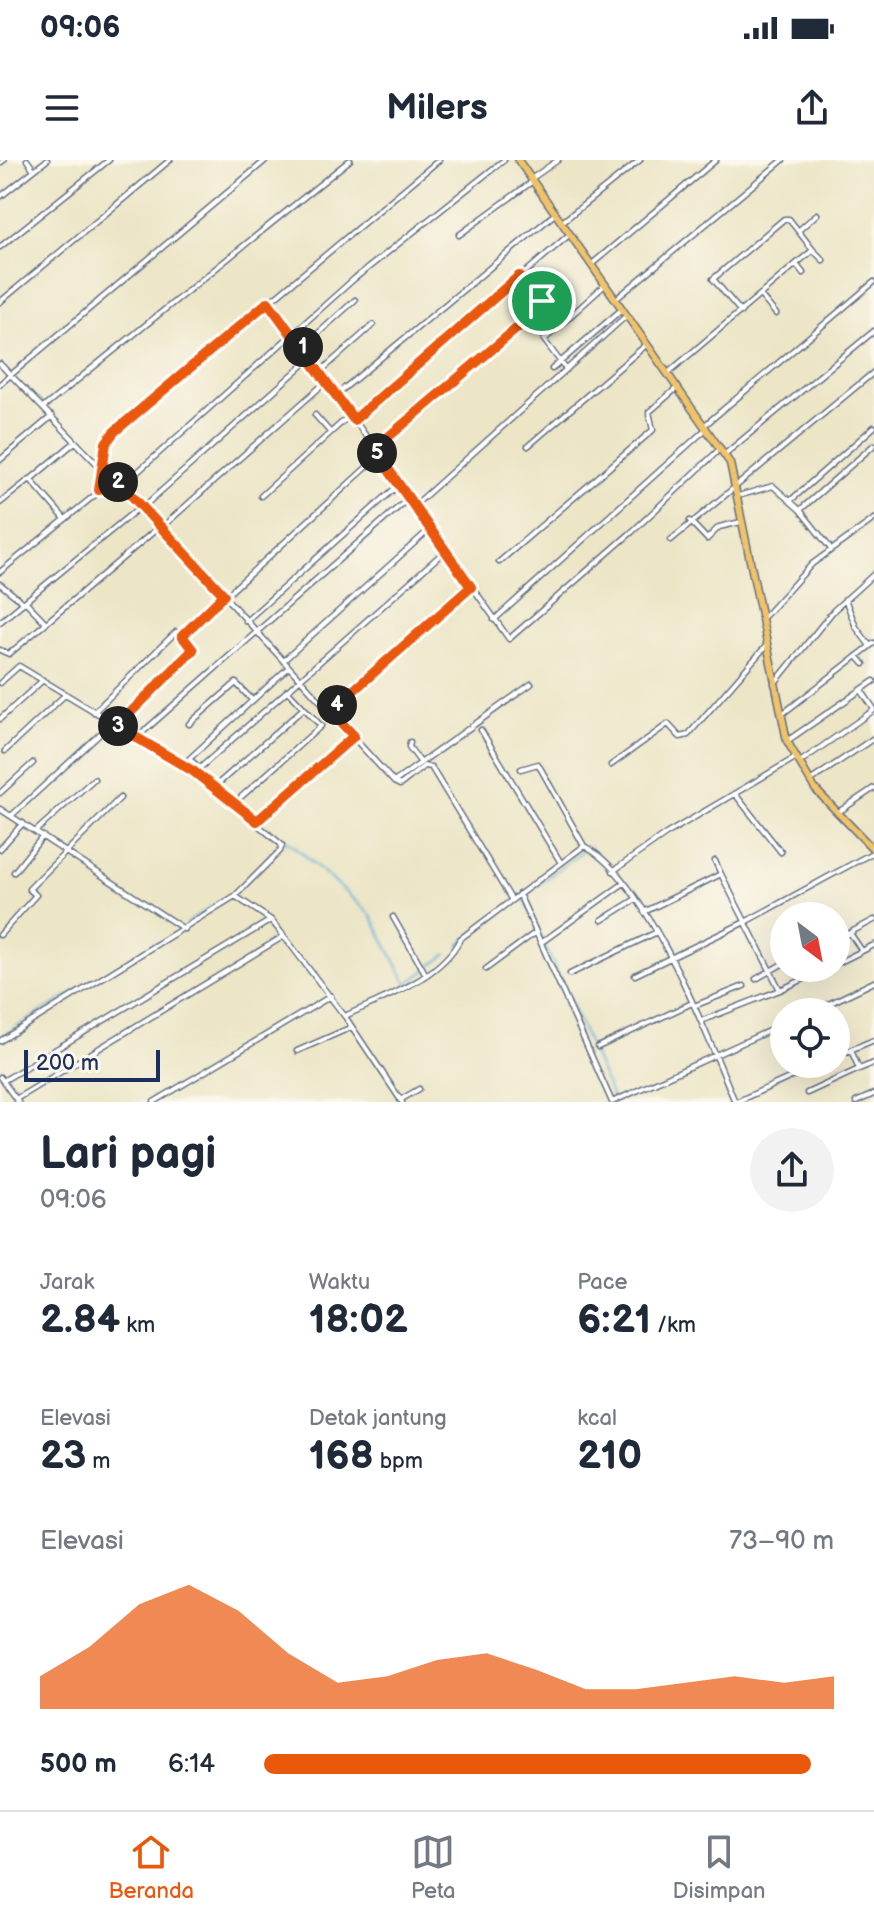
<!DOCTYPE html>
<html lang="id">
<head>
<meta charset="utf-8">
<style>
  :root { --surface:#fff; --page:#f2f2f3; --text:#1f2937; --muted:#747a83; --line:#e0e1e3; --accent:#ea580c }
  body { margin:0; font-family:"Balsamiq Sans",sans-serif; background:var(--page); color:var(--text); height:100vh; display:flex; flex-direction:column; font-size:30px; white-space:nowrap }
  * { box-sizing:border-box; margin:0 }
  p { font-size:26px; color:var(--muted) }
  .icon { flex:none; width:44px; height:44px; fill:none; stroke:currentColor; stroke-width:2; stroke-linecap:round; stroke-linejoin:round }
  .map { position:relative; height:942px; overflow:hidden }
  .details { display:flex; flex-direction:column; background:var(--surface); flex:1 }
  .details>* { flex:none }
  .needle { width:52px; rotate:148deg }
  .controls { position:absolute; left:770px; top:742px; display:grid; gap:16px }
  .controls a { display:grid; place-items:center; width:80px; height:80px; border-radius:50%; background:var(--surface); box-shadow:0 8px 32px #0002; font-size:40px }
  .scale { position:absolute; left:24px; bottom:20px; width:136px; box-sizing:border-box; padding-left:8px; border:4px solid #1b2f5e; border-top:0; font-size:22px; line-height:28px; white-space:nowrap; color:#1b2f5e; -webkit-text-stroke:6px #fbf7ec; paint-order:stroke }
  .pin { position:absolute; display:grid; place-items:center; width:68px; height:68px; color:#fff; margin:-34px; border:4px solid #fff; border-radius:50%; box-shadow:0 2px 8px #0007 }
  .km { position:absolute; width:40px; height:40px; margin:-20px; border-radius:50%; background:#222; color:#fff; font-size:22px; line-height:40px; text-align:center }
  .round { display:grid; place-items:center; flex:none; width:84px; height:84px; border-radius:42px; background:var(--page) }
  .headline { display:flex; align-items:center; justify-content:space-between; height:136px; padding:0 40px }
  h1 { font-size:44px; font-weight:600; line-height:60px }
  .metrics { display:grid; grid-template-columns:repeat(3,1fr); gap:12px; height:136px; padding:8px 40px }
  .metrics div { display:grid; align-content:center }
  .metrics b { font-size:40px; font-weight:600 }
  .metrics small { font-size:22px; font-weight:400 }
  .metrics p { font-size:22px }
  .chart { height:224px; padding:16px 40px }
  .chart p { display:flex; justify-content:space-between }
  .chart svg { width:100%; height:144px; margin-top:8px; fill:var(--accent); opacity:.7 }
  ul { padding:0 40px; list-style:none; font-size:26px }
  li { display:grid; grid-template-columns:128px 96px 1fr; align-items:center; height:60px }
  li i { height:20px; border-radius:10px; background:var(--accent) }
  .status { display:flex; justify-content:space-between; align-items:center; height:56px; padding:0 40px; background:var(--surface); direction:ltr }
  .status svg { height:22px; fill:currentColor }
  header { display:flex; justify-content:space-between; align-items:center; height:104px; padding:0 40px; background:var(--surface); font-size:36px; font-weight:600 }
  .tabs { display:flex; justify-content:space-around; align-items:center; height:112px; border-top:2px solid var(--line); background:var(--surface); font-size:22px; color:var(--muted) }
  .tabs a { display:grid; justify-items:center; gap:4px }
  .tabs .selected { color:var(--accent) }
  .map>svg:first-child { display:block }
</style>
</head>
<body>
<div class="status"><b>09:06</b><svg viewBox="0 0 49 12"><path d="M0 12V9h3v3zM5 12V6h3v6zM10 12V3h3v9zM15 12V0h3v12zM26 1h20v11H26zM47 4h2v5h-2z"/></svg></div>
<header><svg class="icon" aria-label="menu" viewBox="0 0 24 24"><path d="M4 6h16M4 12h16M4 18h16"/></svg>Milers<svg class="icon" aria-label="share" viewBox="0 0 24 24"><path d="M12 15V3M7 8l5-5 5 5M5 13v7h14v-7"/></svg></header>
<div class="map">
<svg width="874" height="942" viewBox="0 0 874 942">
  <rect width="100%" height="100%" fill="#fbf7ec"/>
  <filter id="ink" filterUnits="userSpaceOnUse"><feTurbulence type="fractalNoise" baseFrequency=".0125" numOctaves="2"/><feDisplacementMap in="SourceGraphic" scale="16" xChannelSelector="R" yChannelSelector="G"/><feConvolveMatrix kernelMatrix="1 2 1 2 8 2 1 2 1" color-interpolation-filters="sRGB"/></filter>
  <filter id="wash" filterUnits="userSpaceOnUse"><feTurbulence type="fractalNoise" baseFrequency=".006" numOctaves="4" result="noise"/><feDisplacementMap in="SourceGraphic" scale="32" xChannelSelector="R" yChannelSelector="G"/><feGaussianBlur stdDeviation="1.8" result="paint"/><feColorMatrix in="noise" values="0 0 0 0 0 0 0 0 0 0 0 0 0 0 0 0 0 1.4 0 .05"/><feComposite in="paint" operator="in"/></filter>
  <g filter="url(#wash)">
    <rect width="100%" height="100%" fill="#ece5c6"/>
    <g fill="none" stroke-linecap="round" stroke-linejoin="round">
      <!-- stream -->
      <path stroke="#59add5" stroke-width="2" d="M589,687L634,730
        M524,738L614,941
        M186,764L238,729L284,680L291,683L371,755L407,824L447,794
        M459,785L584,690
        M0,877L157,782"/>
    </g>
  </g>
  <g filter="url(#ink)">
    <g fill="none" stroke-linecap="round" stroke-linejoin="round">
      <defs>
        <path id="minor" d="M27,0L34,10
          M0,3L4,0
          M531,19L558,0
          M0,37L47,0
          M562,62L640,0
          M798,71L817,54
          M459,75L533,21
          M0,87L109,0
          M813,90L823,100
          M592,104L716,0
          M760,135L776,154
          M616,139L783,0
          M0,142L170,0
          M268,142L320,212L373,165
          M741,152L713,119L784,59H789L813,90L796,104
          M303,187L355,140
          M0,204L103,310
          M552,209L621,150
          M566,209L544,180L606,124
          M668,213L796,104L803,113
          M327,221L509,479L633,371L721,288
          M0,224L266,0
          M336,235L556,53
          M44,247L350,0
          M315,255L330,272
          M354,260L570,74
          M705,265L874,122
          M528,286L646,185
          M374,289L542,147V141L519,116
          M725,294L874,171
          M0,300L52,256
          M31,319L75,282
          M123,325L394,622L531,524
          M99,330L113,321L123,325L354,119L504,0
          M261,336L350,255
          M738,336L773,326L800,350
          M790,341L874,267
          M0,343L30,319L65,359
          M415,345L626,156
          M142,348L311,198
          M690,361L707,379L719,367L741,362
          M161,368L327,221L320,212
          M671,380L874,212
          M831,389L800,350L874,285
          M499,402L653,270L649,252L678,227
          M0,424L24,443
          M845,439L856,467L870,486
          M763,458L812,404L874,359
          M494,460L706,269
          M246,461L401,323
          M0,462L141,346
          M46,463L159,367
          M182,476L379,296
          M0,490L9,494L46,463L26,442
          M857,496L864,504
          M283,501L430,369
          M289,507L189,599L200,608L446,390
          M0,523L19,506L193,611L282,685L280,691L235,736L0,881
          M774,524L834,450L874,414
          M861,530L874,549
          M330,551L471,427
          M94,552L176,472L194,488L117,566
          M781,555L874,483
          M0,559L43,520
          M189,564L236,523L252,540
          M481,570L561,703
          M143,572L410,337
          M787,581L874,521
          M410,582L409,587L421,603
          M5,591L66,534
          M800,602L874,550
          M611,605L668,564L680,577L688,575L766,486
          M521,609L538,604L584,686
          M810,621L874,578
          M220,622L304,548
          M394,622L400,625L424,606L431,607L511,739
          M0,633L33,603
          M735,634L781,692
          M241,637L321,566L287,530
          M0,649L184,769
          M837,653L874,628
          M11,656L112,563
          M257,661L354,576
          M36,671L94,619
          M0,689L23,663
          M715,701L721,714
          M613,711L666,674L795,598
          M14,712L43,676
          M519,734L612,942
          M235,736L271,760L284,776L346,858L402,942
          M644,752L721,714L780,830L828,808
          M393,757L425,813
          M602,760L636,739
          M850,773L862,791
          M0,775L36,735L29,729L120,638
          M836,780L874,760
          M542,782L624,723
          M836,804L874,785
          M486,809L536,772
          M570,814L655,773
          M635,815L747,761L874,692
          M756,819L784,803
          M694,846L744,826
          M812,852L874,822
          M345,856C383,838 441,818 460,779L584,686C647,718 708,877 735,942
          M701,861L780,830
          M598,887L692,843
          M851,890L859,909L874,903
          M56,891L65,908
          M297,891L352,867
          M836,896L874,880
          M0,917L18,942
          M3,921L271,760
          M807,933L859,909
          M16,939L284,776
          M400,940L419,929
          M154,942L331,836
          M612,942L784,864
          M736,942L820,904
          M856,942L874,934"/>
        <path id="tertiary" d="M0,412L95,335C109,316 99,290 114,272L439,0"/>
        <path id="trunk" d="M518,0L730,303L787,581L815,629L874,690"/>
      </defs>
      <!-- minor casing -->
      <use href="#minor" stroke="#646f82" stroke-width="7"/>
      <!-- tertiary casing -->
      <use href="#tertiary" stroke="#646f82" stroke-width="7"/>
      <!-- trunk casing -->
      <use href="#trunk" stroke="#646f82" stroke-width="9"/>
      <!-- minor -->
      <use href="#minor" stroke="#fff" stroke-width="4"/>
      <!-- tertiary -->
      <use href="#tertiary" stroke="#fff" stroke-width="4"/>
      <!-- trunk -->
      <use href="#trunk" stroke="#f1c369" stroke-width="6"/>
    </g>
  </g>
  <g fill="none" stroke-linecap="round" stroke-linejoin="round" filter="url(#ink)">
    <defs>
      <path id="route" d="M519,116L542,141V147L374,289L471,427L330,551L354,576L257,661L193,611L117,566L193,490L182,476L224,435L120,323L113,321L99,330L106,283L114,272L268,142L354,260Z"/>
    </defs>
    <!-- route casing -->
    <use href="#route" stroke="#fff" stroke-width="16"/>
    <!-- route -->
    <use href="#route" stroke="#ea580c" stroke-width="10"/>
  </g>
</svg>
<div class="controls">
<a><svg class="needle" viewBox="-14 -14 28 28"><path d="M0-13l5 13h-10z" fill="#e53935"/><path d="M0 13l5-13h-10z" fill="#747a83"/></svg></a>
<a><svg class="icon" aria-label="locate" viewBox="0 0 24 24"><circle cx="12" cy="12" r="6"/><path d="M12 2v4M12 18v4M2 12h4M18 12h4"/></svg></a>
</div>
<div class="scale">200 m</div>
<div class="pin" style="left:542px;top:141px;background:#1e9e55"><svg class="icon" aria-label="arrive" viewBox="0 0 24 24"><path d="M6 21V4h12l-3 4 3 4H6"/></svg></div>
<b class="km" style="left:303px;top:187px">1</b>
<b class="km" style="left:118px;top:322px">2</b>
<b class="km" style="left:118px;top:566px">3</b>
<b class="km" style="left:337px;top:545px">4</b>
<b class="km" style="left:377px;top:293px">5</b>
</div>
<section class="details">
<div class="headline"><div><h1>Lari pagi</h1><p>09:06</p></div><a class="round"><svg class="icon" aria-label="share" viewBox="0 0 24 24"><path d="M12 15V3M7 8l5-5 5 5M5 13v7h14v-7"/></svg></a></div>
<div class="metrics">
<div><p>Jarak</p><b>2.84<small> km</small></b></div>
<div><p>Waktu</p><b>18:02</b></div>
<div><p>Pace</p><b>6:21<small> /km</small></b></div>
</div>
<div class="metrics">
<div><p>Elevasi</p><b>23<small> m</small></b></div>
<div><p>Detak jantung</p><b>168<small> bpm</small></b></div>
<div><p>kcal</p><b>210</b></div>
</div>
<div class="chart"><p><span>Elevasi</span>73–90 m</p>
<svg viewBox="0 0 160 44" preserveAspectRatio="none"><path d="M0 44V34L10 25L20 12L30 6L40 14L50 27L60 36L70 34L80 29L90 27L100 32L110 38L120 38L130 36L140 34L150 36L160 34V44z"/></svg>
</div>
<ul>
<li><b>500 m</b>6:14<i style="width:96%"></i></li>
</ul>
</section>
<nav class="tabs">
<a class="selected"><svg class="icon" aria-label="home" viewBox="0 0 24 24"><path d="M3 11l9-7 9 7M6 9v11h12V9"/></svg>Beranda</a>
<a><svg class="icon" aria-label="map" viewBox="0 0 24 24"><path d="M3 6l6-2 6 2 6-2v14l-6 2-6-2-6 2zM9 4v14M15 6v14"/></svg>Peta</a>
<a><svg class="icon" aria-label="saved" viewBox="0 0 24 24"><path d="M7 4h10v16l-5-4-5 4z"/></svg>Disimpan</a>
</nav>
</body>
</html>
